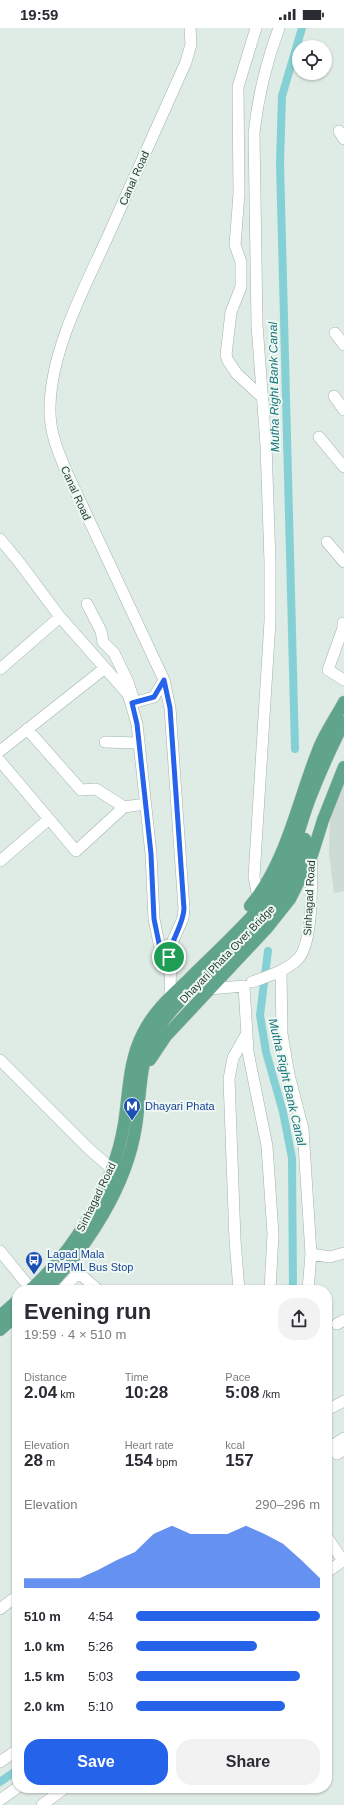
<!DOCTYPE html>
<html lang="en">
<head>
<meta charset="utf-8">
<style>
  :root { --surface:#fff; --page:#f2f2f3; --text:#2b2b33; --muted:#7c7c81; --accent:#2563eb }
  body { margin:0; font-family:Helvetica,sans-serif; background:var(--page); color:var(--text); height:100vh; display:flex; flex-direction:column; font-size:15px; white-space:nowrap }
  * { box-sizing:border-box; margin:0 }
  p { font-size:13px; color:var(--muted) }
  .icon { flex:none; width:22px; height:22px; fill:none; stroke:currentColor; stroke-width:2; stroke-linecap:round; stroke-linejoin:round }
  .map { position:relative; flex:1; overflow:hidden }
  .drawer { position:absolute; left:12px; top:1257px; width:320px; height:508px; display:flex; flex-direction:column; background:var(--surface); border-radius:16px; box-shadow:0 1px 3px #0004 }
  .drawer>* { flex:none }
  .buttons { position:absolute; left:292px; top:12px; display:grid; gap:8px }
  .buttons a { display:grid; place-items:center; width:40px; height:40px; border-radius:50%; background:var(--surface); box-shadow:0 1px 3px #0004; font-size:20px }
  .pin { position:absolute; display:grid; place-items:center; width:34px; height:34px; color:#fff; margin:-17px; border:2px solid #fff; border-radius:50%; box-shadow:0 1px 4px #0007 }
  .round { display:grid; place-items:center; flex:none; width:42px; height:42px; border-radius:16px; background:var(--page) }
  .summary { display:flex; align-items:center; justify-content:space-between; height:68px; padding:0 12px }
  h1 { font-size:22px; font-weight:600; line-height:30px }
  .figures { display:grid; grid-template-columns:repeat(3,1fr); gap:6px; height:68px; padding:4px 12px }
  .figures div { display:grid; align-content:center }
  .figures b { font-size:17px; font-weight:600 }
  .figures small { font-size:11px; font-weight:400 }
  .figures p { font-size:11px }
  .chart { height:112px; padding:8px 12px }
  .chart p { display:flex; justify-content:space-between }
  .chart svg { width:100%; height:72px; margin-top:4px; fill:var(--accent); opacity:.7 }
  .primary-button { display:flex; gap:8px; margin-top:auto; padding:8px 12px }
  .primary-button a { flex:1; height:46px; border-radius:16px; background:var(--accent); color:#fff; font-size:16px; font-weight:600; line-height:46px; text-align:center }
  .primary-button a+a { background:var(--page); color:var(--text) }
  ul { padding:0 12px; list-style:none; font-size:13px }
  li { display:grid; grid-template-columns:64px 48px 1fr; align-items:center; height:30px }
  li i { height:10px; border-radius:5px; background:var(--accent) }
  .status { display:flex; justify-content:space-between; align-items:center; height:28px; padding:0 20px; background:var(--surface); direction:ltr }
  .status svg { height:11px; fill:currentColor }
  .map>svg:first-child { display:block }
</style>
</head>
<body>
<div class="status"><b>19:59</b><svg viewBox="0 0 49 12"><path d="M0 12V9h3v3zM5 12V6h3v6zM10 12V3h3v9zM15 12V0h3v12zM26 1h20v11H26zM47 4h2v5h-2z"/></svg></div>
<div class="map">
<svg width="344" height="1777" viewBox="0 0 344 1777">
  <rect width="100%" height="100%" fill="#dfebe5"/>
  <!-- built -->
  <path fill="#cddbd4" d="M344,754V863L334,865L329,826L330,792Z"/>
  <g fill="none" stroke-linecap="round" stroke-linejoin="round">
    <!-- canal -->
    <path stroke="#84d0d4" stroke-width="8" d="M295,721L280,135L282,68L302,0
      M268,923L260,987L266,1024L283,1084L292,1130L293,1262
      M0,1754L17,1742"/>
    <defs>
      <path id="minor" d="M256,0L238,59L239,166L235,217L241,234V259L231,284L226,327L228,333L237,346L262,369
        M339,103L344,111
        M335,305L344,317
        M334,368L344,382
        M319,409L344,439
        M0,511L19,534L60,589L128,666L137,696L151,826L154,891L160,920L169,929
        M327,514L344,534
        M87,576L101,603L103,614L114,625L128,654L133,670L132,675L154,669L164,652
        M343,595V600L328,642L344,652
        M0,641L60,589
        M27,701L81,762L96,761L124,779
        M105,714L139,715
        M0,723L105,640
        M0,733L76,823L124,779L145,776
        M0,833L49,791
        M258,869L254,849L270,593V534L266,417L257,297L254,105C258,68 266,35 279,0
        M281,943L282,1006L289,1047L303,1101L311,1226L330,1229L344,1225
        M252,954C268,948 286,943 298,931C314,914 311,852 312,828
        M209,961L244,958L248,1024L267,1118L273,1206L270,1262
        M170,969L171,917L183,890L184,881L170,680L164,652L67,445C58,424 49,403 50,379C51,321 85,259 108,208C134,150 160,92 186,34L191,16L190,0
        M0,1032L90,1122L111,1140
        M0,1223L31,1261
        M69,1236L98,1262
        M62,1262L78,1245
        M239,1262L235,1212L229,1051L233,1030L247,1005
        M308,1262L311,1226
        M337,1296L344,1292
        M327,1382L344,1373
        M327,1421L344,1410
        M337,1426L344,1422
        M327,1509L343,1533
        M327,1544L344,1532
        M0,1581L17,1568
        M0,1734L17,1722
        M0,1772L17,1760
        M42,1777L65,1760"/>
      <path id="major" d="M250,878C286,835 297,776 317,725C323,707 335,691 344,674
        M150,1032L166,1008L267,900L290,871L312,827L323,792L344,739
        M30,1262C75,1222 114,1157 124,1096C129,1065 128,1034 143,1005C154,983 170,969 188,952C215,925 245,898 270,868C292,840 297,803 310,770C320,744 332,718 344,694
        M45,1262C87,1220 127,1158 136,1098C141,1068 139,1034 154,1007C166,986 184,969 201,952C234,919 274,888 293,845C299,834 301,822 305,811
        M0,1288L17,1273
        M0,1302L17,1287"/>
    </defs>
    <!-- minor casing -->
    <use href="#minor" stroke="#a2b3ac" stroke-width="12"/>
    <!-- major casing -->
    <use href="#major" stroke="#c0c8c6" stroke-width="13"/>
    <!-- minor -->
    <use href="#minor" stroke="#fff" stroke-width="11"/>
    <!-- major -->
    <use href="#major" stroke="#61a48c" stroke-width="12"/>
  </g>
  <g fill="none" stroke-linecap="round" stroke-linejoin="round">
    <defs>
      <path id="route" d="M164,652L170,680L184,881C183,898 171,911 169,929L160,920L154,891L151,826L137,696L132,675L154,669Z"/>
    </defs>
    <!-- route casing -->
    <use href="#route" stroke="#fff" stroke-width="8"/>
    <!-- route -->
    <use href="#route" stroke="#2563eb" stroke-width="5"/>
  </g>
  <!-- icons -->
  <defs>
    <symbol id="metro-pin" viewBox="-11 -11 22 30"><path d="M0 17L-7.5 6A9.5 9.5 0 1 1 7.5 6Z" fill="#1a4fb4" stroke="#f0f8f3"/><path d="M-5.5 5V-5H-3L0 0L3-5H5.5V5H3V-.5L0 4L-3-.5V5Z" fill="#fff"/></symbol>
    <symbol id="bus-pin" viewBox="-11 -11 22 30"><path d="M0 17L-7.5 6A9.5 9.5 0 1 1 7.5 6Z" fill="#1a4fb4" stroke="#f0f8f3"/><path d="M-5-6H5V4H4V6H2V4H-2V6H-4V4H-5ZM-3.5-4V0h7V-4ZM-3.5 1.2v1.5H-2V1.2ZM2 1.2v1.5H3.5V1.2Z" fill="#fff"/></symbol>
  </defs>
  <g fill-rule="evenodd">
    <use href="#metro-pin" x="122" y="1068" width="20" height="27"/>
    <use href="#bus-pin" x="24" y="1222" width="20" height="27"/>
  </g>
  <g text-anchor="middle" stroke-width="4" stroke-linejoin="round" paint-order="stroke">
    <!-- street labels -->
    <g font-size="11" fill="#1f3c32" stroke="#f0f8f3">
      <text transform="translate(134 150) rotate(-66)" y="4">Canal Road</text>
      <text transform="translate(76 465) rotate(66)" y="4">Canal Road</text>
      <text transform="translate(309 870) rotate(-87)" y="4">Sinhagad Road</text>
      <text transform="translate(227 926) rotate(-46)" y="4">Dhayari Phata Over Bridge</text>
      <text transform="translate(96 1169) rotate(-64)" y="4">Sinhagad Road</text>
    </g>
    <!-- transit labels -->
    <g font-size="11" fill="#164399" stroke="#f0f8f3" text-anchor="start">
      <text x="145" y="1082">Dhayari Phata</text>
      <text x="47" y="1230">Lagad Mala<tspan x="47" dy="13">PMPML Bus Stop</tspan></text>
    </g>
    <!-- water labels -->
    <g font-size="12" font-style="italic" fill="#16747b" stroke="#f0f8f3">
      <text transform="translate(274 359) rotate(-91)" y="4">Mutha Right Bank Canal</text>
      <text transform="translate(287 1054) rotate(77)" y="4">Mutha Right Bank Canal</text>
    </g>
  </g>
</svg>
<div class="buttons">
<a><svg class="icon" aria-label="locate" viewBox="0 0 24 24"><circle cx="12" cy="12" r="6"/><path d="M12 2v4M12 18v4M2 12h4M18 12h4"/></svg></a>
</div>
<div class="pin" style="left:169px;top:929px;background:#1e9e55"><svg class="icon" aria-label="arrive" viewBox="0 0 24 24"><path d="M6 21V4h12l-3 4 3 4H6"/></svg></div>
<section class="drawer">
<div class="summary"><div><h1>Evening run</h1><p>19:59 · 4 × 510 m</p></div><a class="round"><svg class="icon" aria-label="share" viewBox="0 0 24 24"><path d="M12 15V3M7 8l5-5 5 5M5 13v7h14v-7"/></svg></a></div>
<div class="figures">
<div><p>Distance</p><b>2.04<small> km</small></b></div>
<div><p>Time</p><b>10:28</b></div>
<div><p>Pace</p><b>5:08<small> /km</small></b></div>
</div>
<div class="figures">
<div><p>Elevation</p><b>28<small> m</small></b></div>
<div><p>Heart rate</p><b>154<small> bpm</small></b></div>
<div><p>kcal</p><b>157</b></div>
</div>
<div class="chart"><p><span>Elevation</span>290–296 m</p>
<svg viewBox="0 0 160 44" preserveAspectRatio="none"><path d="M0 44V38L10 38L20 38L30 38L40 33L50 27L60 22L70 11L80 6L90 11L100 11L110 11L120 6L130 11L140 17L150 27L160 38V44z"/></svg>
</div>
<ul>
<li><b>510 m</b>4:54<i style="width:100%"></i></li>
<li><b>1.0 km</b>5:26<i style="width:66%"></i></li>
<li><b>1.5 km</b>5:03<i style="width:89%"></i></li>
<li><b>2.0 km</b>5:10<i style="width:81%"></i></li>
</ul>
<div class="primary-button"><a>Save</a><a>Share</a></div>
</section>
</div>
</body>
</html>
